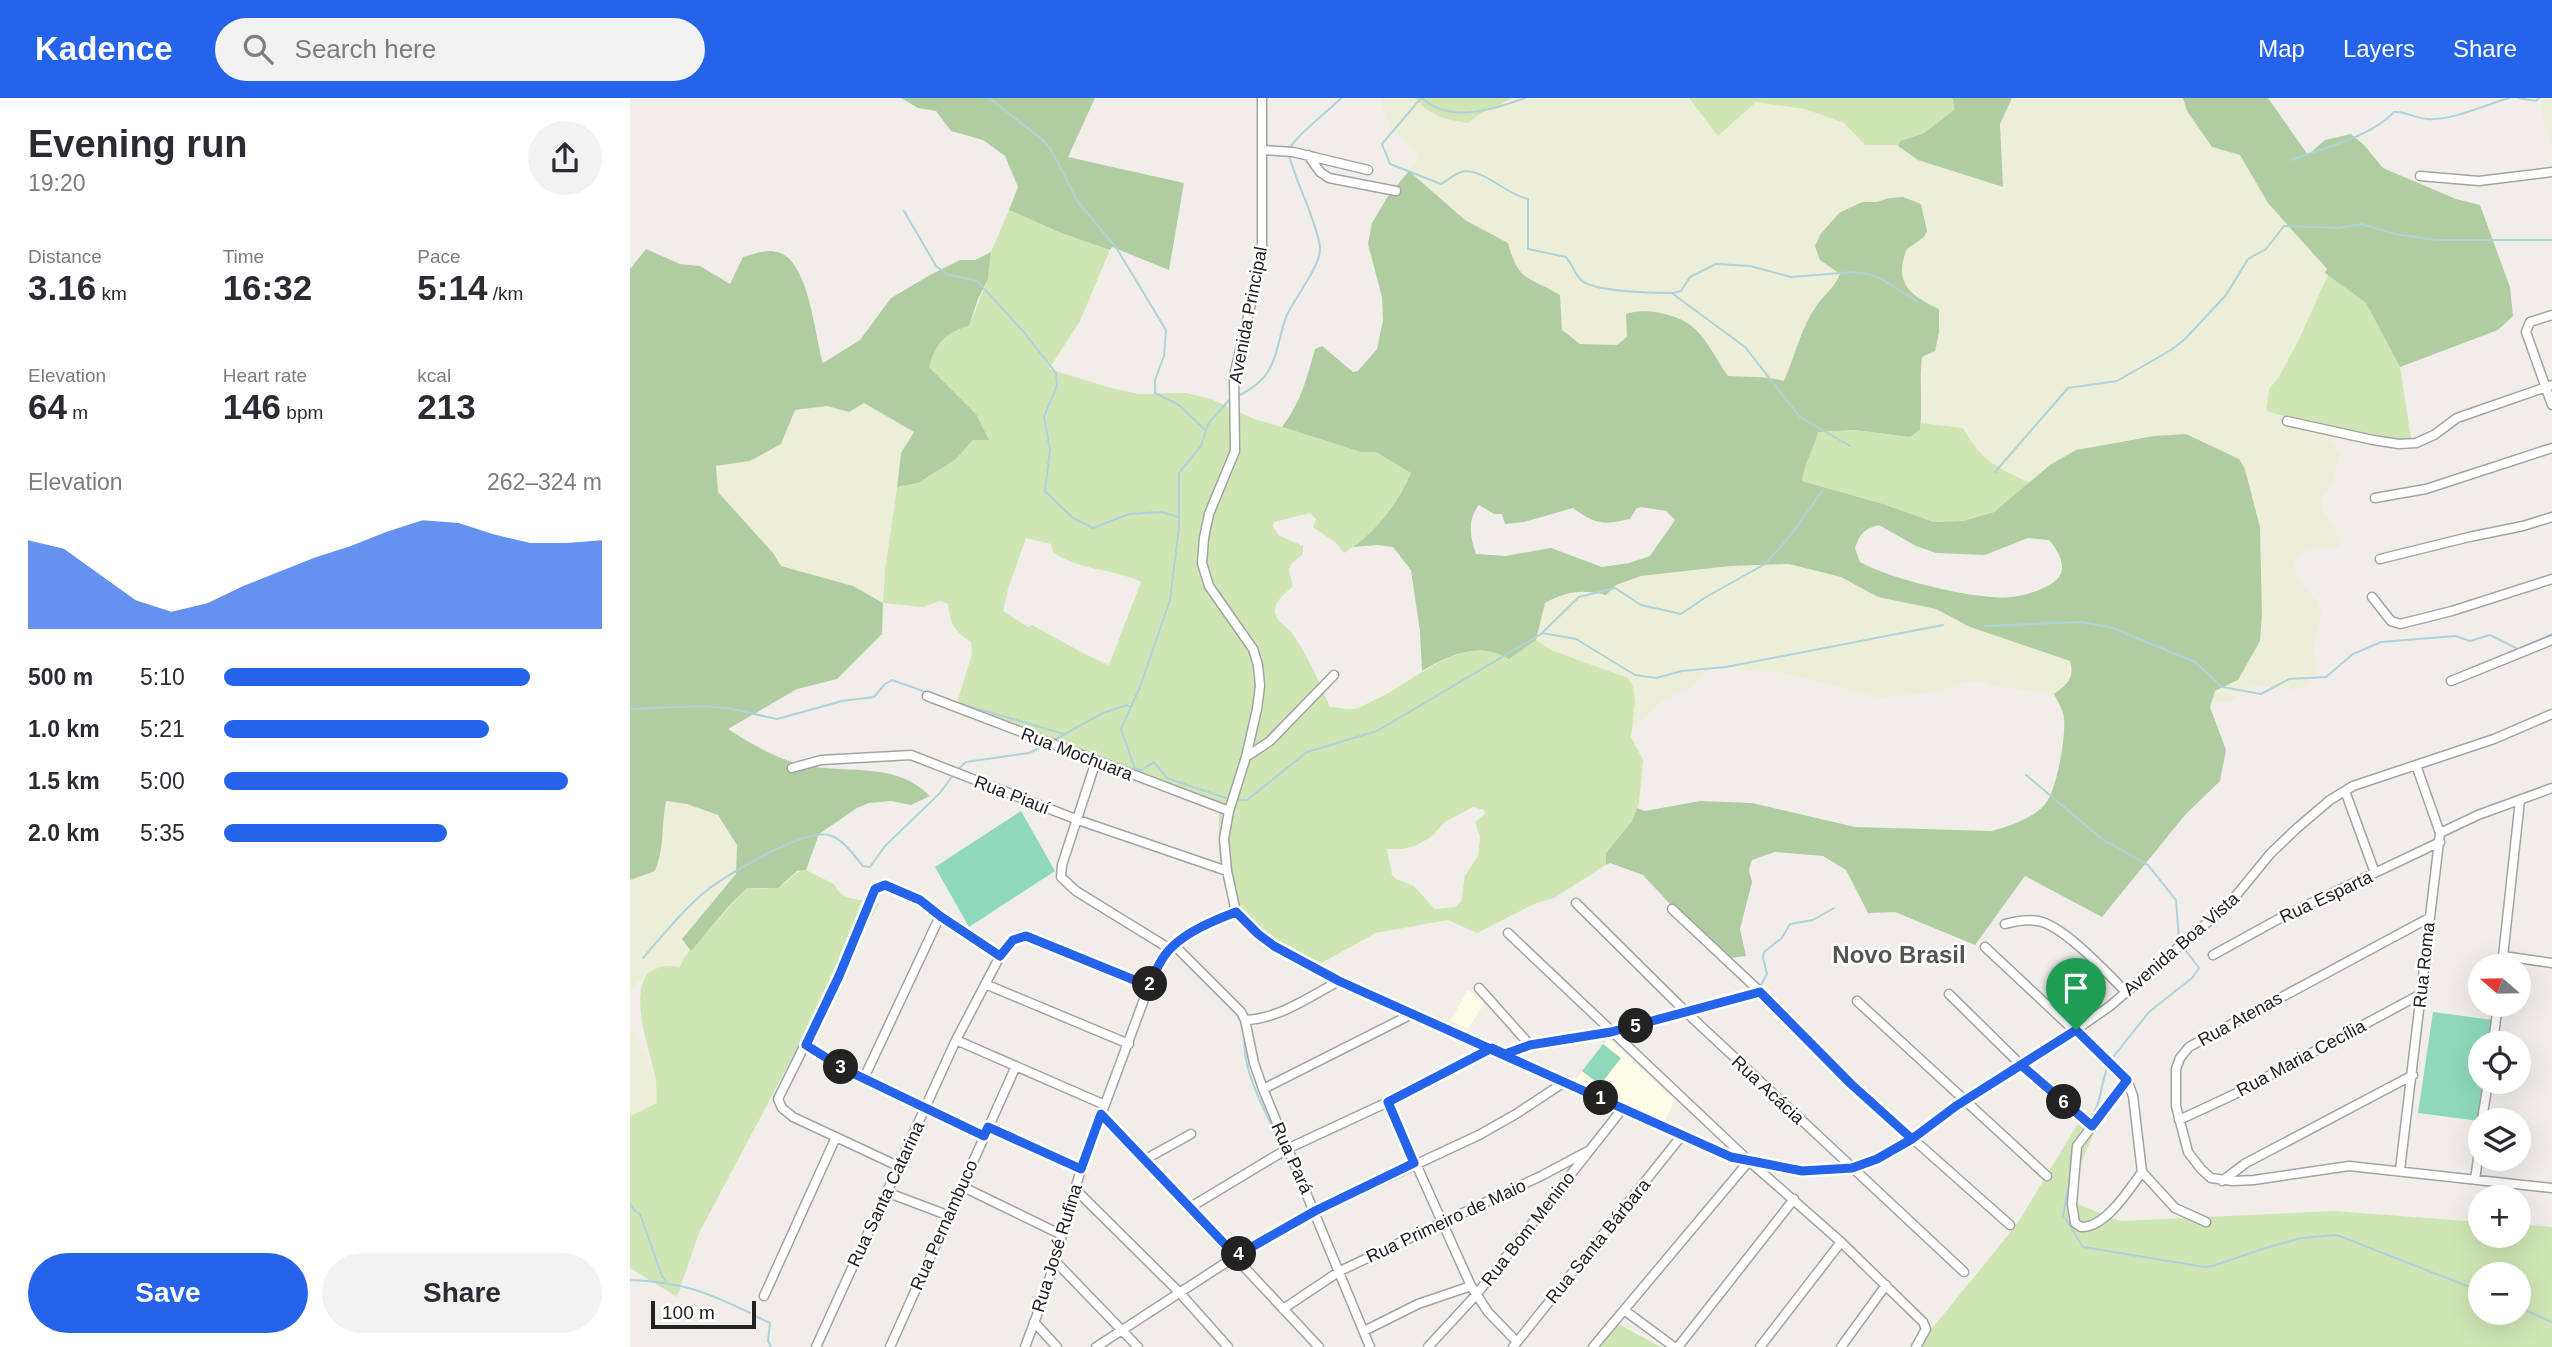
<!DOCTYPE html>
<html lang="en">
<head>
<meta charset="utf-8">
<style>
  :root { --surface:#fff; --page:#f2f2f3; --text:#2b2b33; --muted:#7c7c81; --accent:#2563eb }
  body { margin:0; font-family:Arial,sans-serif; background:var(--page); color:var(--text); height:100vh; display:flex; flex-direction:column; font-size:26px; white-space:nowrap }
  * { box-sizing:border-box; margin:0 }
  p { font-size:23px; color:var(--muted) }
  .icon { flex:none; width:38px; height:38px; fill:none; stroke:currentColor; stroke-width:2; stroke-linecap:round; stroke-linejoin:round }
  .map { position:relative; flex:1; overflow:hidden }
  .panel { display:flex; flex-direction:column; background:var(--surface); width:630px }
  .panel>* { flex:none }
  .needle { width:46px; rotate:290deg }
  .controls { position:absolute; left:1838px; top:856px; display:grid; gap:14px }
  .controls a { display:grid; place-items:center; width:63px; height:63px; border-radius:50%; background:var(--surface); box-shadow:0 7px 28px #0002; font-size:35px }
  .scale { position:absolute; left:21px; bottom:18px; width:105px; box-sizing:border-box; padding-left:7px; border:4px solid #222; border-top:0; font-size:19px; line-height:24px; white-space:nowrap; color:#222; -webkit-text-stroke:5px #fff; paint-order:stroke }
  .pin { position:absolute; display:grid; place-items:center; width:60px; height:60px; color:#fff; margin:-72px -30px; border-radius:50% 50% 50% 0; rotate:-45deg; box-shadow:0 0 7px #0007 }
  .pin .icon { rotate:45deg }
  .km { position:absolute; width:35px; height:35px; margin:-18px; border-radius:50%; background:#222; color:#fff; font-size:19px; line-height:35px; text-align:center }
  .round { display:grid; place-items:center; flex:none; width:74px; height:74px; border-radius:37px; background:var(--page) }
  .summary { display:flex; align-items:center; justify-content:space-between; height:119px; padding:0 28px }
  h1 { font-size:38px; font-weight:700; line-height:52px }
  .stats { display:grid; grid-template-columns:repeat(3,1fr); gap:10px; height:119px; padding:7px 28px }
  .stats div { display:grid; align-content:center }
  .stats b { font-size:35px; font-weight:700 }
  .stats small { font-size:19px; font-weight:400 }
  .stats p { font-size:19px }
  .chart { height:196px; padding:14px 28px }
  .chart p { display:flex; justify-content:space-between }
  .chart svg { width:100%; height:126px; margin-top:7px; fill:var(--accent); opacity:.7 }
  .button { display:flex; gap:14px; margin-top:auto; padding:14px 28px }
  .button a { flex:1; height:80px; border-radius:42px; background:var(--accent); color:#fff; font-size:28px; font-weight:700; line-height:80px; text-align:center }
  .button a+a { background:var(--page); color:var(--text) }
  ul { padding:0 28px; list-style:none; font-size:23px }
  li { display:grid; grid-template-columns:112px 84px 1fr; align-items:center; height:52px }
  li i { height:18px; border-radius:9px; background:var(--accent) }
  header { display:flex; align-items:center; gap:42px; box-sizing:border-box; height:98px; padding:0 35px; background:var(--accent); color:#fff }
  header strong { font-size:33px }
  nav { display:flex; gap:38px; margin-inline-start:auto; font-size:24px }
  .search { width:490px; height:63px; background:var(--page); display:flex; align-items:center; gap:18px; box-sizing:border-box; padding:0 24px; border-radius:38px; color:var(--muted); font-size:26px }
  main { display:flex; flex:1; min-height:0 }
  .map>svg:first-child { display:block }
</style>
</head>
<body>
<header>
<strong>Kadence</strong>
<div class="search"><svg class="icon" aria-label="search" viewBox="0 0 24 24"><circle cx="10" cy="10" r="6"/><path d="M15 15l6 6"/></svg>Search here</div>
<nav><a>Map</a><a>Layers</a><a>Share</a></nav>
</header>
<main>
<section class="panel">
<div class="summary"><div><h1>Evening run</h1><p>19:20</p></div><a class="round"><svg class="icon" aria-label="share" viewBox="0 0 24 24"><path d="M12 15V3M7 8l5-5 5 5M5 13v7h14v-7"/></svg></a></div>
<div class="stats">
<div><p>Distance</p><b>3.16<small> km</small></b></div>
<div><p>Time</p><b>16:32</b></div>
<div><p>Pace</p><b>5:14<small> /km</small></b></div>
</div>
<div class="stats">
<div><p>Elevation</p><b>64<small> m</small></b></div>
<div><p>Heart rate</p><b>146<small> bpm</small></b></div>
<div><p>kcal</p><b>213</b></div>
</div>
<div class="chart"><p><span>Elevation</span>262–324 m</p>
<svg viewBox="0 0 160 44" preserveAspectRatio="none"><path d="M0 44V13L10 16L20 25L30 34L40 38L50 35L60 29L70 24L80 19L90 15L100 10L110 6L120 7L130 11L140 14L150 14L160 13V44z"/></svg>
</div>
<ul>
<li><b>500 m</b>5:10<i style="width:81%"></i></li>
<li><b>1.0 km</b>5:21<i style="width:70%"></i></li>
<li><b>1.5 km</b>5:00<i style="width:91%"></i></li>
<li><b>2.0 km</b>5:35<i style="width:59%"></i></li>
</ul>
<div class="button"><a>Save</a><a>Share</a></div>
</section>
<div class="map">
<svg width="1922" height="1249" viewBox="0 0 1922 1249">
  <rect width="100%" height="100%" fill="#f1eeea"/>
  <!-- education -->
  <path fill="#fdfce7" d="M838,892L855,904L838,931L820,923Z
    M978,940L1045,1002L1035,1023L945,983Z"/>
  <!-- farmland -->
  <path fill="#edeed7" d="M752,0H785L796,13L816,22L851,14L873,6L881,0H1059L1089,38L1126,4L1175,11L1214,25L1235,47H1269L1288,62L1372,89L1370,26L1382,0H1553L1557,13L1582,49L1610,57L1638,105L1697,171L1695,175L1698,177L1670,239L1649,279L1639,291L1636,313L1693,328L1710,357L1703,384L1691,401L1694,414L1712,443L1708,451L1683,449L1670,455L1664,466L1667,478L1686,503L1692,516L1683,552L1686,563L1687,580L1674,590L1658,591L1627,587L1618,590L1601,603L1581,606L1585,593L1608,582L1630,543L1632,516L1630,429L1615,371L1609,361L1524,338L1446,352L1400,385L1364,367L1346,354L1333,330L1291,325L1293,310L1289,287L1292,259L1309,211L1283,198L1274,186L1271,173L1277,151L1288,144L1297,133L1291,106L1260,100L1246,104H1232L1209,115L1197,128V168L1211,176L1203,189L1187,206L1176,227L1154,283L1144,280L1129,281L1098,278L1065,230L998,239L987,247H950L932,232L930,197L896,180L884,168L878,145L835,122L779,73L790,59L761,30L753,11Z
    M1911,0H1922V51L1913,20Z
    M234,305L284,334L271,356L255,472L253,505L223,488L151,468L143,455L88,394L85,367L120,363L151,346L165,312L197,308L219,314Z
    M1160,466L1211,479L1248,499L1306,511L1340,529L1440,563L1443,572L1438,586L1424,596L1362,588L1353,583L1335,584L1312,593L1249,600L1154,575L1107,572L1093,565L1079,569L1063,588L1034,602L1000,632L1005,604L989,576L921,552L906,542L915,504L934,495L956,492L976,497L986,487L1011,478L1100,468Z
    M36,703L57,706L88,717L107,747L106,776L53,840L61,853L48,870L7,884L0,896V782L25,773L32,756L33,720Z
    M0,925L25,977L27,1005L0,1018Z"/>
  <!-- grass -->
  <path fill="#cfe6b4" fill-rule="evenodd" d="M785,0H881C865,12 855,9 839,25C816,22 800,18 785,0Z
    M1059,0H1323L1324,12L1294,35L1270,43L1269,47H1235L1214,25L1175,11L1126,4L1088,38Z
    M379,112L431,135L480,152L450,223L419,271L481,290L509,296L556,295L581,301L622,320L731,354H746L782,375C767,407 744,437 714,455L706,445L683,429L686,421L680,415L644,424L643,428L648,437L673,448V456L661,466L659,472L663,488C656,495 644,503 645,514C646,524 657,528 662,535C678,558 689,583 700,609C707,609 715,612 722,611C728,611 736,606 742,603C785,585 830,533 879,560L906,542L921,552L998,580L1003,589L1005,604L1001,639L1013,662L1009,705L1002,723L976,755V767L924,800L904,806L847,835L818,822L746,835L686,868C678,864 669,861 662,856C637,843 601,802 593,775C586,753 590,727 589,705L376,632L325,611L342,556L341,544C323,532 321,527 318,506L310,503L293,509L253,505L255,472L267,389L288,385L325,362L343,342L346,316L299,269C306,245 315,235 339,228L358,181L361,154ZM396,440L421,446L423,454C448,473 483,470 511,484L479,567L455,556L402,527L398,529L373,513L378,491ZM843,709L854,712L855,716L845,724L850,739L848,758L835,778L831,803L826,809L805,811L784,788L766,781L762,777L757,751H773L787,747L801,739L815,724Z
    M1698,177L1736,205L1770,269L1781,340C1760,348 1662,320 1636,313L1639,291L1649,279L1670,239Z
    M1291,325L1333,330C1353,365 1365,368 1400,385L1364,414L1333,423L1304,424L1253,406L1172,383C1174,365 1184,351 1188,334L1225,332L1280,339L1290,332Z
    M176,772L204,786L209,794L215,799L249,806L171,943L69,1135L47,1199L0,1170V1018L27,1005C26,996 27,986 25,977C18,948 0,898 18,875C29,869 37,865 49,870L56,857L117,790C128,790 142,792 152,787C163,782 161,774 176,772Z
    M1449,1024L1466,1030L1451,1065L1444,1105L1491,1123L1704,1113L1850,1124V1138H1888V1126L1922,1129V1249H1287L1387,1126ZM1850,1176H1888V1214H1850Z
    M983,1223L1031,1249H956Z"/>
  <!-- forest -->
  <path fill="#b0cda2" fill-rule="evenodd" d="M271,0H465L438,59L554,85L539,172L482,149L480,152L431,135L379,112L388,89L375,58L353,42L321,33L306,13L288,10Z
    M1323,0H1382L1370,26L1373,89L1288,62L1268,48L1270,43L1294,35L1324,12Z
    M1553,0H1638L1678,57L1695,42L1721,36L1735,48L1753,70L1826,101L1850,107L1880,189L1883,218L1868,232L1770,269L1736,205L1695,175L1697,171L1638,105L1610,57L1582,49L1557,13Z
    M779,73L835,122L878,145C889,185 897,177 930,197L932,232L950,246L987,247L997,239L996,216C1015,209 1050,216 1065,231C1078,243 1087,263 1098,278C1115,279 1138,278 1154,283C1165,258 1171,229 1187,207C1195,196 1205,189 1210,176L1190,162L1185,148L1190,137L1209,115L1232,104H1246L1260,100L1273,99L1291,106L1297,133L1294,139L1277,151C1263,184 1280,198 1309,211V234L1305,253L1292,259C1289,284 1293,307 1290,332L1280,339L1225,332L1188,334C1184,351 1174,365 1172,383L1253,406L1304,424L1333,423L1364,414L1420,367L1446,352L1524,338L1556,336L1609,361L1615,371L1630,429L1632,516L1630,543L1608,582L1585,593L1580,609L1596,652L1590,683L1555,717L1472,819L1395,778L1345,847L1265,814L1238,815L1216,772L1193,758L1145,754L1122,762L1119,772L1122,784L1110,831L1116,858L1100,860L1078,847L1013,777L980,765L976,767V755L1002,723L1007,710L1015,713L1070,703L1122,705L1225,729L1362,733C1380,728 1408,719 1418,702C1427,687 1436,638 1434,621C1434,613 1428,604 1424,596C1437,587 1445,580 1440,563L1340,529L1306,511L1248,499L1211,479L1159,466L1100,468L1011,478L986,487L976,497C952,491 937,493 915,505L906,542L879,561C849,543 819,557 792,573L790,534L781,472L763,449L748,447L723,449C748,431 769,404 781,375L746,354H731L652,329C672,302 676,282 685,251L692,248L723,274L728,273L747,251L753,222L752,199L738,146L742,125L758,98ZM849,407L864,416H872L875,426L894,424L943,410C966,427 973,427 1000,421L1006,411L1011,409L1036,413L1045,422L1020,458L999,465L972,469L921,450L875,458L846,456C840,438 837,422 849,407ZM1249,427L1286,448L1306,455L1355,457L1398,440L1419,442C1429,454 1440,472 1424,484C1412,492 1397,497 1383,499C1348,503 1260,481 1230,464L1225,450C1230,436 1234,431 1249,427Z
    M16,151L50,166L70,168L100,186L113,159C125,156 137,150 150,155C179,165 185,238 193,265L230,242L261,200L300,177L330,162H345L361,154L358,181L348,201L339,228C315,235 306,245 299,269L346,316L359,342H343L325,362L288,385L267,389L271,355L284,334L234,305L219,314L197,308L165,312L151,346L120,363L86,368L88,394L143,455L151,468L223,488L253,505L252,536L207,581L167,591L98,631C120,645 141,658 166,665C211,678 264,661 300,698L281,707L261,703L239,705L227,710L189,736L176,772L167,773L148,790H117L99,808L61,853L52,841L106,776L107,747L88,717L57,706L36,703C31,728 35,749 25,773L0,782V171Z"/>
  <!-- pitch -->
  <path fill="#8fd9ba" d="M391,713L425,773L339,829L305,769Z
    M1803,914L1863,922L1860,945H1850V984H1854L1849,1023L1788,1015Z
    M973,946L991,960L970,987L952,973Z"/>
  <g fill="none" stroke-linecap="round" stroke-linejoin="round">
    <!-- stream -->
    <path stroke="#aed2db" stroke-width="2" d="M359,0L413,42L420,50L448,104L487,151L536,232L534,258L525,282V295L549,307L574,331
      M791,0L752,46L760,66L811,86C817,83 824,76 831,74C851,68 878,98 898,101V151L936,159C942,166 945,176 951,182C963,194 1025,195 1043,195L1051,193L1060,179L1086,166L1120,168L1161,179L1223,174L1238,176L1248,179L1288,204
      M792,0C819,26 865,11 895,0
      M1888,0L1906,3L1909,0
      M660,50C665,38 700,12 711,0
      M1661,62C1693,50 1741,39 1764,14C1775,13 1785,20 1797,21C1821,23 1855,7 1879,0
      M274,113L306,168L316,176L347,183L392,232L426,275L427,287L414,319L420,352L415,393L443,420L463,430L499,416L531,414L549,419
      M1043,196L1115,249L1170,319L1220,348
      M610,297C620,292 628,286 635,278C648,261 649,236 657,217C664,201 692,166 690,149C685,118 667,88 659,57
      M1365,374L1438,290L1487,283L1541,252L1555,241L1596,197L1618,161L1636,151L1654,128L1709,130L1731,126L1765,136L1805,142H1922
      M1355,528L1452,524L1483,530L1565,564L1592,589L1631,596L1659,581L1696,579L1723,556L1751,544L1825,538L1840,543L1860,537L1888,551
      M912,535L946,541L1005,577L1026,580L1052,573L1096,569L1313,527
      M1894,549L1922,536
      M0,611L73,608L102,611L147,621L212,603L244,599L255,586L262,582L324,604L434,636
      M424,642L473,615L497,607L500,609
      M326,673L336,664L399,655L416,647
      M1396,677L1472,741L1518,767L1546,802L1549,842
      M596,700L537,680L524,664L511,672L505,671L491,631L510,589L540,502L549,429V375L571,348L578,326L599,302
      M607,702H617L677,654L747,633L911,536L949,499L985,490L1011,507L1051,516L1076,499L1135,466L1156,443L1193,392
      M13,860C33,837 53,812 76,793C96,777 179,727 202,738C216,744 224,758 233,768L240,769L255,748L310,695L323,677
      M1130,889L1137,876L1133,860L1134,854L1152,840L1160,826L1183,822L1204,810
      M615,936C610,972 637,1015 651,1048
      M1480,963L1519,914L1562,880L1569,870L1554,850
      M1460,1022C1472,1005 1470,987 1478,968
      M1457,1027L1442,1050L1439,1087L1433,1117L1453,1149L1575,1169L1583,1168L1632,1151L1671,1140L1707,1137L1850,1193
      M657,1060L678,1111
      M0,1105L4,1112L10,1116L32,1178L36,1183
      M682,1120L689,1135
      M0,1182C50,1184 75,1193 120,1215
      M1888,1209L1922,1224
      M721,1214L735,1249
      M125,1218L140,1225L138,1243L141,1249"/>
    <defs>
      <path id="minor" d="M632,0V149L624,193L604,278L605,353L579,416L574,440L572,465L579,488L623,551L628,567L630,588L627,611L616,659L599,713L594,741L597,773L606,814L628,836L644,848L709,883L1101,1059L1172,1073L1222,1070L1247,1061L1281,1041L1326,1008L1427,945L1480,908L1600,805L1640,756L1666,731L1700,702L1723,688L1864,641L1922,616
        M633,52L663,54L738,72
        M678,57L690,74L699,80L766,93
        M1790,78L1849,83L1922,74
        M1922,217L1900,224L1896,234L1922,307
        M1657,323L1743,342L1769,346L1786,345L1804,337L1827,320L1922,287
        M1745,400L1796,391L1922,350
        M1750,461L1839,439L1893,428L1922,419
        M1742,499L1761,523L1770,526L1822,513L1922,481
        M1821,583L1922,542
        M297,598L599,713
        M616,659L640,643L704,577
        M466,663L432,767L431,779L446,793L540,851
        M162,670L191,662L281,657L448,722L597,773
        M1715,693L1745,775
        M1810,735L1848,717L1922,690
        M946,805L1057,915L1334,1174
        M1042,811L1156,918L1221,986L1380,1127
        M1799,820L1559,949L1550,960L1546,971V1008L1558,1054L1571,1071L1581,1080L1603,1083L1624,1082L1719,1068L1922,1090
        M1375,826C1386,823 1396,821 1408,823C1433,827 1477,875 1496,894
        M878,835L1119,1063L1211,1144L1293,1224L1296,1231L1286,1249
        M544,847L611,914L615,922L624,965L633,991L740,1249
        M1355,849L1497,982L1503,998L1512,1074L1545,1110L1576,1124
        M1583,857L1654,818L1810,744
        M1873,858L1922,865
        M1872,868L1890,702
        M355,886L499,946
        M849,890L900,947
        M1319,896L1391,967L1462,1028
        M1227,903L1417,1078
        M615,922C649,921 681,898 709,883
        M326,942L475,1007
        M1863,945L1868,906
        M176,947L214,971L354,1038
        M875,956L900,947L981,934L1130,894
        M234,980L310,818
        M1497,982L1447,1048L1442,1106L1445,1125L1451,1129C1475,1130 1499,1092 1512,1074
        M633,991L784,915
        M758,1004L841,1188L858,1214L887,1244
        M471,1016L689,1249
        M1549,1022L1605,996L1791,896
        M1852,1022L1858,984
        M358,1029L451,1071
        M514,1062L561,1036
        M268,1068L163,1019L152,1010L148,1001L209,878L245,791L255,787L290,802L310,818L370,858
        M1770,1072L1810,735L1786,667
        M1845,1082L1850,1045
        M1592,1083L1616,1065L1783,977
        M331,1088L432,1137
        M445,1091L549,1194L598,1249
        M256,1094L317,1117
        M559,1110L657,1051L758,1004L861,950
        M425,1163L508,1249
        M134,1198L206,1039
        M653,1211L710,1173L911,1078L958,1053
        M994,1212L1044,1249
        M404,1224L427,1249
        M734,1233L788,1206L841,1188
        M186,1249L326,942L370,858L383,842L392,837L400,839L519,888
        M260,1249L386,968
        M395,1249L416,1193L451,1071L519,888C525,875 531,859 542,849C558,833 585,822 606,814
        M466,1249L606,1158L686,1113L849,1037L886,1016L936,983
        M798,1249L846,1197L993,1010
        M883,1249L1053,1036
        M963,1249L1119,1063
        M1048,1249L1164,1101
        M1130,1249L1211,1144
        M1211,1249L1256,1187"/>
    </defs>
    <!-- minor casing -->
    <use href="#minor" stroke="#a3a3a3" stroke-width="11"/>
    <!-- minor -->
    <use href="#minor" stroke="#fff" stroke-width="8"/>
  </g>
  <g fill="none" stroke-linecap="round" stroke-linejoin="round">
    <defs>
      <path id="route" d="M1446,932L1326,1008L1282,1041L1247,1061L1222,1070L1172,1073L1101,1059L709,883L644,848L628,836L606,814C585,822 558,833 542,849C531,859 525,875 519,888L396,838L383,842L370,858L310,818L290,802L255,787L245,791L209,878L176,947L214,971L354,1038L358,1029L451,1071L471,1016L606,1158L685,1113L784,1065L758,1004L862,950L875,956L900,947L981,934L1130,894L1221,986L1282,1041L1326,1008L1391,967L1462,1028L1497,982L1446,932"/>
    </defs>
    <!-- route casing -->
    <use href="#route" stroke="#fff" stroke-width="14"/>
    <!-- route -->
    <use href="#route" stroke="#2563eb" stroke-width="9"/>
  </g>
  <g text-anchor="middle" stroke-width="5" stroke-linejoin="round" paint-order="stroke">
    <!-- street labels -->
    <g font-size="18" fill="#222" stroke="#fff">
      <text transform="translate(618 217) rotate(-79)" y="6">Avenida Principal</text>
      <text transform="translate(447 656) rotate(21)" y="6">Rua Mochuara</text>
      <text transform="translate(382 697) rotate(21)" y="6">Rua Piauí</text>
      <text transform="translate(1696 799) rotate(-25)" y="6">Rua Esparta</text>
      <text transform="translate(1551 846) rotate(-41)" y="6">Avenida Boa Vista</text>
      <text transform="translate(1794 867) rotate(-84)" y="6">Rua Roma</text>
      <text transform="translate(1610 921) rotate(-29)" y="6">Rua Atenas</text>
      <text transform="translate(1671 960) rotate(-28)" y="6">Rua Maria Cecília</text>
      <text transform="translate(1138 992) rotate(43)" y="6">Rua Acácia</text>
      <text transform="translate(662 1060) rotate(66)" y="6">Rua Pará</text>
      <text transform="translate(256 1096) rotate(-65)" y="6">Rua Santa Catarina</text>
      <text transform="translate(816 1123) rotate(-25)" y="6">Rua Primeiro de Maio</text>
      <text transform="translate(314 1127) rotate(-66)" y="6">Rua Pernambuco</text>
      <text transform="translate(898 1131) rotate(-52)" y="6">Rua Bom Menino</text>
      <text transform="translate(968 1143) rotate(-51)" y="6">Rua Santa Bárbara</text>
      <text transform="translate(427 1150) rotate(-73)" y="6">Rua José Rufina</text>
    </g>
    <!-- district labels -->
    <g font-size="24" font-weight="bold" fill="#555" stroke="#fff">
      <text x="1269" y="865">Novo Brasil</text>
    </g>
  </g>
</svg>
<div class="controls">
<a><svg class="needle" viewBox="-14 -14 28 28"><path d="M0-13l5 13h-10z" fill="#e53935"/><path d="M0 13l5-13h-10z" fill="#7c7c81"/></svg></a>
<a><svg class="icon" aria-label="locate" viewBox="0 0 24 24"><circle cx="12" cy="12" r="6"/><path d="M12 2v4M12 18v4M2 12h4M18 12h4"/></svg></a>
<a><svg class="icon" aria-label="layers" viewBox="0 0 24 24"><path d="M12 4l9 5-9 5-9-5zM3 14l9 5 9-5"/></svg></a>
<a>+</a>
<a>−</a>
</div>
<div class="scale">100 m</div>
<div class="pin" style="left:1446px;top:932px;background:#1e9e55"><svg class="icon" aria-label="arrive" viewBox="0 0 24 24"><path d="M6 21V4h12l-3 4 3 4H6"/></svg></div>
<b class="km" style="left:971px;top:1000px">1</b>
<b class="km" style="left:520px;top:886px">2</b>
<b class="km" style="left:211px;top:969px">3</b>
<b class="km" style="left:609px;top:1156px">4</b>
<b class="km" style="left:1006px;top:928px">5</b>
<b class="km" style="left:1434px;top:1004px">6</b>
</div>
</main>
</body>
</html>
